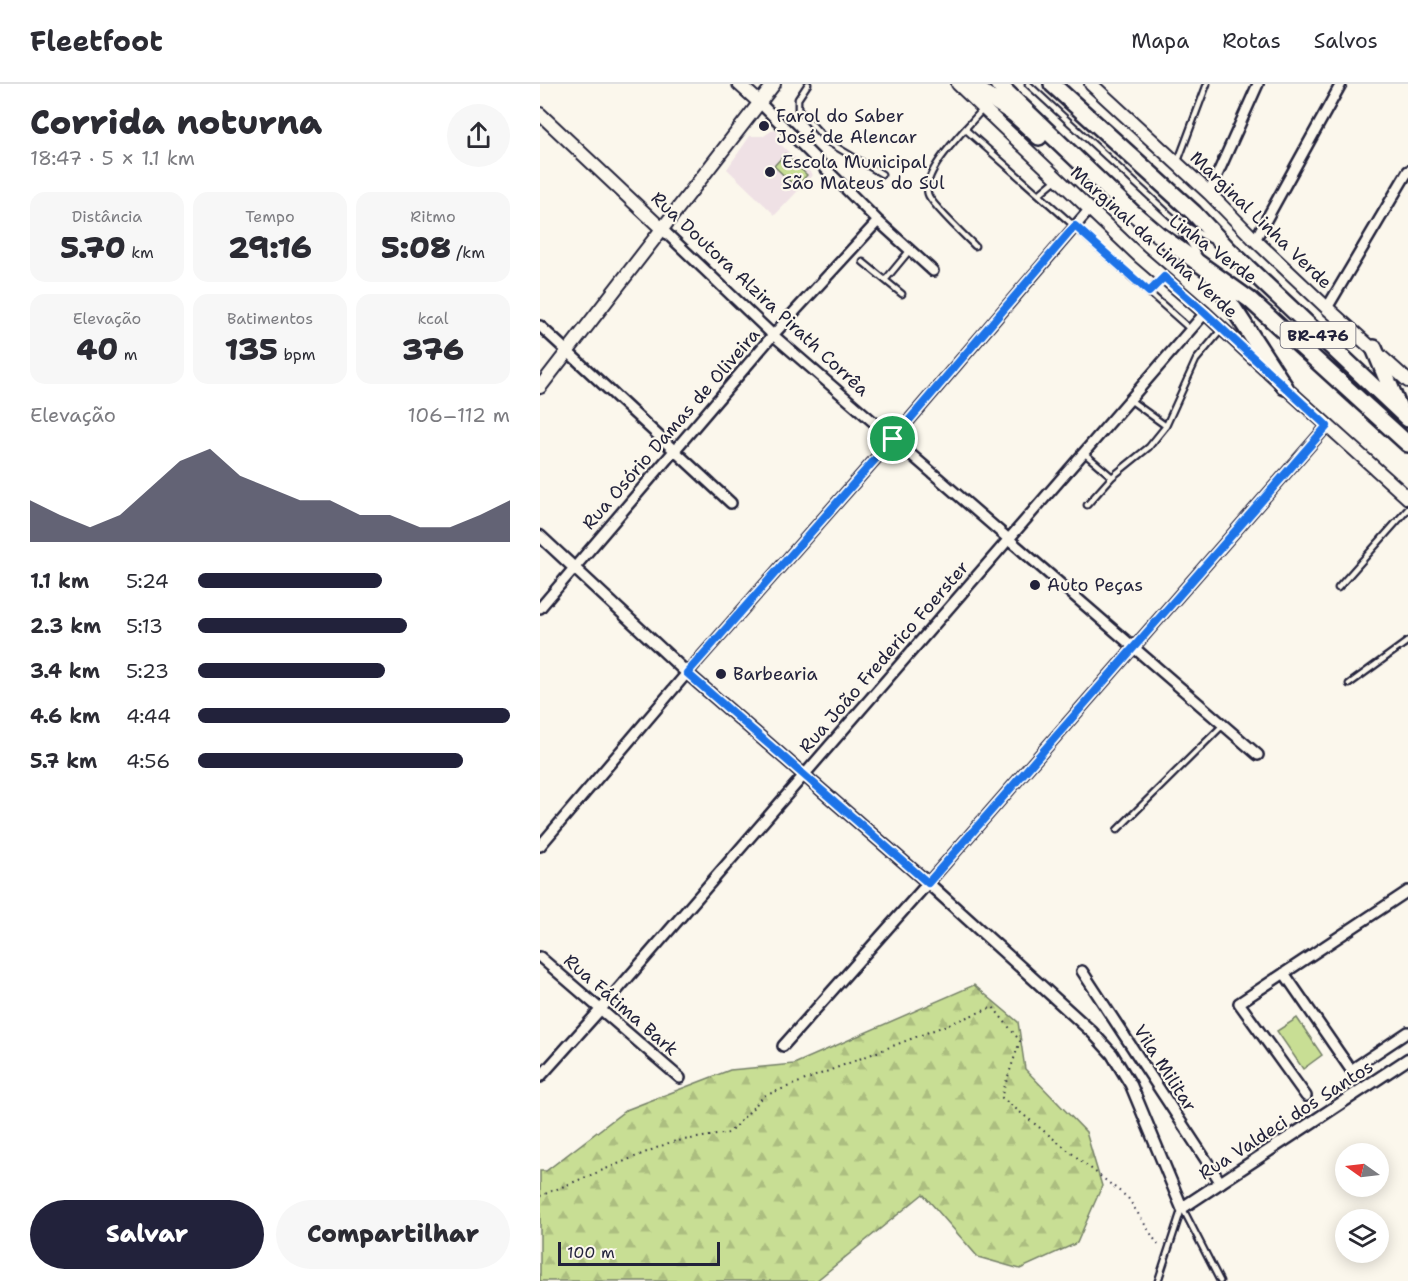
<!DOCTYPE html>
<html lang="pt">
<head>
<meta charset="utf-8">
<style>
  :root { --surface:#fff; --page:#f7f7f7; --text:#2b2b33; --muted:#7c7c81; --line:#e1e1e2; --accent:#22223b }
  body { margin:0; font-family:"Shantell Sans",sans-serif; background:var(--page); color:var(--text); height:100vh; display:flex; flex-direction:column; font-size:22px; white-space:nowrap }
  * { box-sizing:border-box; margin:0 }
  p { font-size:20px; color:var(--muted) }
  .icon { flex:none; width:33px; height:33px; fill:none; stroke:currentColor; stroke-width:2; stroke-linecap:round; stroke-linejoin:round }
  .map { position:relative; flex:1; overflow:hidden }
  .panel { display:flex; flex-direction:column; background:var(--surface); width:540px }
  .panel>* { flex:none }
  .needle { width:39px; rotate:284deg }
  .buttons { position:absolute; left:795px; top:1059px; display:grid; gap:12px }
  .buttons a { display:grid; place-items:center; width:54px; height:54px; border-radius:50%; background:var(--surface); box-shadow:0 3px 15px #0003; font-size:30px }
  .scale { position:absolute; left:18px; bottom:15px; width:162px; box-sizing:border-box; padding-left:6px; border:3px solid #22223b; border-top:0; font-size:16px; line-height:21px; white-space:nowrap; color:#22223b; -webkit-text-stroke:4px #fbf7ec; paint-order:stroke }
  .pin { position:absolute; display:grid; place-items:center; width:51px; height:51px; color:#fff; margin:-26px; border:3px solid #fff; border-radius:50%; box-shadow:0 2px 6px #0007 }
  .round { display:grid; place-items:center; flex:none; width:63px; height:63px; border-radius:32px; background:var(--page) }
  .summary { display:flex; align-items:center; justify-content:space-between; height:102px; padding:0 30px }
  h1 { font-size:33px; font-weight:800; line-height:45px }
  .metrics { display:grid; grid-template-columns:repeat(3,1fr); gap:9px; height:102px; padding:6px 30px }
  .metrics div { display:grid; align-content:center; border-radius:15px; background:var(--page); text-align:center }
  .metrics b { font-size:30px; font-weight:800 }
  .metrics small { font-size:16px; font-weight:400 }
  .metrics p { font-size:16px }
  .chart { height:168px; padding:12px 30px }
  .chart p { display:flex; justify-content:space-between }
  .chart svg { width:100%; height:108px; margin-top:6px; fill:var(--accent); opacity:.7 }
  .primary-button { display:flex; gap:12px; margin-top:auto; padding:12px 30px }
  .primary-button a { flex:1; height:69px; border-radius:36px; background:var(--accent); color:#fff; font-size:24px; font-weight:800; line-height:69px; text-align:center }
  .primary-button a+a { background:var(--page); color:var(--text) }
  ul { padding:0 30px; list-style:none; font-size:20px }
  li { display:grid; grid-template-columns:96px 72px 1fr; align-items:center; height:45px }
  li i { height:15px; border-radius:8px; background:var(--accent) }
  header { display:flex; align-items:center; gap:36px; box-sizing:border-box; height:84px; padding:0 30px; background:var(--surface); border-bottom:2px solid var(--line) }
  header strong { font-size:28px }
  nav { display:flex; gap:33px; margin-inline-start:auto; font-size:21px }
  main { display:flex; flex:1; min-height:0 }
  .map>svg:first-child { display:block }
</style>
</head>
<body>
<header>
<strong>Fleetfoot</strong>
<nav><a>Mapa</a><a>Rotas</a><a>Salvos</a></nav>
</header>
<main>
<section class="panel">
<div class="summary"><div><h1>Corrida noturna</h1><p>18:47 · 5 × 1.1 km</p></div><a class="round"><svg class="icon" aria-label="share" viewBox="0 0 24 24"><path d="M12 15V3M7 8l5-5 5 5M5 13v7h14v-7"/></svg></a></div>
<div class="metrics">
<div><p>Distância</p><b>5.70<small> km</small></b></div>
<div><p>Tempo</p><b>29:16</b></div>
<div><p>Ritmo</p><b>5:08<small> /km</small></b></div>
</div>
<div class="metrics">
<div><p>Elevação</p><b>40<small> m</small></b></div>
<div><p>Batimentos</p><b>135<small> bpm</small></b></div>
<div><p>kcal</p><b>376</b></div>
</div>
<div class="chart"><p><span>Elevação</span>106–112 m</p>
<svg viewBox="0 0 160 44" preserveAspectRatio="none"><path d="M0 44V27L10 33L20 38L30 33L40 22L50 11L60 6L70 17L80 22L90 27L100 27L110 33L120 33L130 38L140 38L150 33L160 27V44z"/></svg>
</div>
<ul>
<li><b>1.1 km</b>5:24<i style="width:59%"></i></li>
<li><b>2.3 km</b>5:13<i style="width:67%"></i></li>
<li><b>3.4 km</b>5:23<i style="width:60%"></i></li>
<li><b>4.6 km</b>4:44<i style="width:100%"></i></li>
<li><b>5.7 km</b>4:56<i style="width:85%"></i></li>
</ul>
<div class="primary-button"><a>Salvar</a><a>Compartilhar</a></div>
</section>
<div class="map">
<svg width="868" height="1197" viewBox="0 0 868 1197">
  <defs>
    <pattern id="forest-firs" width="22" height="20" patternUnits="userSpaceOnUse" patternTransform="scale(1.5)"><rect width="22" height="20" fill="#c8de94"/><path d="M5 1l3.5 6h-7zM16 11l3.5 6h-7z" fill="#acbe80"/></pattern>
  </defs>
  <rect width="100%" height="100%" fill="#fbf7ec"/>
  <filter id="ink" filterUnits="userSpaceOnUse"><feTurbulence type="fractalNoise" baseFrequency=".0167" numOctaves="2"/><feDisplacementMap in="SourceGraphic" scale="12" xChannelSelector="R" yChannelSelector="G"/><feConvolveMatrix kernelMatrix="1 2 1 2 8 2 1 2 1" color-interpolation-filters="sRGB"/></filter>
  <g filter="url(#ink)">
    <!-- built -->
    <path fill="#efe1e5" d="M234,45L238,48L236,56L273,91L235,131L187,85L210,52H224Z"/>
    <!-- green -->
    <path fill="#c8de94" stroke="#758068" stroke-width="1.5" d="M245,70L267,91L256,103L234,82Z
      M757,934L782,971L763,985L737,947Z"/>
    <!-- forest -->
    <path fill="url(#forest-firs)" stroke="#758068" stroke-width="1.5" d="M434,901L478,938L485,985L546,1048L562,1102L537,1159L480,1185L438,1173L383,1110L276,1197H0V1087H6L86,1026L190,986L254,980Z"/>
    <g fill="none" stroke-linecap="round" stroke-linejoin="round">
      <defs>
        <path id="service" d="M268,0L258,15V25L288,58L342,90
          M488,0L633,134L660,174
          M425,45L650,245
          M638,77L667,0
          M499,110L517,95
          M634,135L671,156
          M435,162C426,153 390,119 388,110C381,87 428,43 442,26
          M323,178L362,210
          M346,195L370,166
          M609,208L622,195
          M590,316L626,342
          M544,369L572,393
          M547,421L572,393L609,363L626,342L656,276L682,245
          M798,504L868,425
          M809,600L868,557
          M577,746L683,641
          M643,1125L680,1197
          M618,1197L642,1124"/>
        <path id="minor" d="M220,19L338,137L393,187
          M669,109L718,0
          M122,145L233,251L718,671
          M715,156L801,0
          M787,224L868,87
          M0,242L191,419
          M0,524L233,251L338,137
          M0,762L147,589L353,355L549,126
          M0,873L140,994
          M542,887L681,1099
          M744,889L811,986L868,948
          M243,962L388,799L787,342
          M0,993L61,925L665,229
          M766,1012L699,919L868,807"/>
        <path id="tertiary" d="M0,452L147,589L388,799L552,948L572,970L591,1001L642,1124L868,975"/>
        <path id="secondary" d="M199,0L220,19
          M418,0L599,172L665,229L745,303L868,414
          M551,0L669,109L715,156L787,224L868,297
          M0,30L122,145
          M0,303L234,0"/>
        <path id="trunk" d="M430,0L474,30L499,53
          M458,0L591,127L618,150L710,216L868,360
          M512,0L654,129L689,166L868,335
          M673,193L745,303
          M834,264L859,324"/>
      </defs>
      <!-- service casing -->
      <use href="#service" stroke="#22223b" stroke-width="9"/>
      <!-- minor casing -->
      <use href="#minor" stroke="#22223b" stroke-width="14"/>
      <!-- tertiary casing -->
      <use href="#tertiary" stroke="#22223b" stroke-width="15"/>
      <!-- secondary casing -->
      <use href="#secondary" stroke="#22223b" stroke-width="16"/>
      <!-- trunk casing -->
      <use href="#trunk" stroke="#22223b" stroke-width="20"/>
      <!-- path -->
      <path stroke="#22223b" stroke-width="2" stroke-dasharray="1.5 4.5" stroke-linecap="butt" d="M0,1112L131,1058L189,1049L224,1012L453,923L480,957L461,1013L588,1114L620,1164"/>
      <!-- service -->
      <use href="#service" stroke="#fbf7ec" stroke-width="4.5"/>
      <!-- minor -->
      <use href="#minor" stroke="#fbf7ec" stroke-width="9"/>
      <!-- tertiary -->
      <use href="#tertiary" stroke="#fbf7ec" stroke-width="10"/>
      <!-- secondary -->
      <use href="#secondary" stroke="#fbf7ec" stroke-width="12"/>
      <!-- trunk -->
      <use href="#trunk" stroke="#fbf7ec" stroke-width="15"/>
    </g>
  </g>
  <g fill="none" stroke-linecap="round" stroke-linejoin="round" filter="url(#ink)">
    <defs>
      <path id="route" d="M535,142L609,208L624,193L665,229L787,342L388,799L147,589L353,355Z"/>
    </defs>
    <!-- route casing -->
    <use href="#route" stroke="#fff" stroke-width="12"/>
    <!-- route -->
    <use href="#route" stroke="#1a73e8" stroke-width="8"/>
  </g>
  <!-- markers -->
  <g fill="#22223b" stroke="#fbf7ec" stroke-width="2">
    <circle cx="224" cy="42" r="6"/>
    <circle cx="230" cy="88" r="6"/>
    <circle cx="495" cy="501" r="6"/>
    <circle cx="181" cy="590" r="6"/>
  </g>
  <g text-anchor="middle" stroke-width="4.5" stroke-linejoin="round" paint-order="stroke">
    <!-- shield labels -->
    <rect fill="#fbf7ec" stroke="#636270" stroke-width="1.5" x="740.5" y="238" width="75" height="26" rx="4.5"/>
    <g font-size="16" font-weight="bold" fill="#22223b">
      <text x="778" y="257">BR-476</text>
    </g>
    <!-- poi labels -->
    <g font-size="18" fill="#22223b" stroke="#fbf7ec" text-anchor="start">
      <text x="236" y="38">Farol do Saber<tspan x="236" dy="21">José de Alencar</tspan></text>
      <text x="242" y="84">Escola Municipal<tspan x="242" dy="21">São Mateus do Sul</tspan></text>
      <text x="507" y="507">Auto Peças</text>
      <text x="193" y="596">Barbearia</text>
    </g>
    <!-- street labels -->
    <g font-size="18" fill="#22223b" stroke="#fbf7ec">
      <text transform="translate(721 136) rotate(44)" y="6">Marginal Linha Verde</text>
      <text transform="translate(614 158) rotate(42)" y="6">Marginal da Linha Verde</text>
      <text transform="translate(673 165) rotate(36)" y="6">Linha Verde</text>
      <text transform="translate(220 210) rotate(43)" y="6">Rua Doutora Alzira Pirath Corrêa</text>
      <text transform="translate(131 345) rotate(-49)" y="6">Rua Osório Damas de Oliveira</text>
      <text transform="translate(344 573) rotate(-49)" y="6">Rua João Frederico Foerster</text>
      <text transform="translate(81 921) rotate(41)" y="6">Rua Fátima Bark</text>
      <text transform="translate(625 984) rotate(57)" y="6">Vila Militar</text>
      <text transform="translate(746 1036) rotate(-33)" y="6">Rua Valdeci dos Santos</text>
    </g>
  </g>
</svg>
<div class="buttons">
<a><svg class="needle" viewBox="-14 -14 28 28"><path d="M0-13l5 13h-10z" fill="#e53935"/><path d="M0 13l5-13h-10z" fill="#7c7c81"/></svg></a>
<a><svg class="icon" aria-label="layers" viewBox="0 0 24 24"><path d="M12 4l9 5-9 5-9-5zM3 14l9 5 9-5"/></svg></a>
</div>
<div class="scale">100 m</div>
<div class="pin" style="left:353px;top:355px;background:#1e9e55"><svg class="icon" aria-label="arrive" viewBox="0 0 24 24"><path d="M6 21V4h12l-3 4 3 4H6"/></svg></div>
</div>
</main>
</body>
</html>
